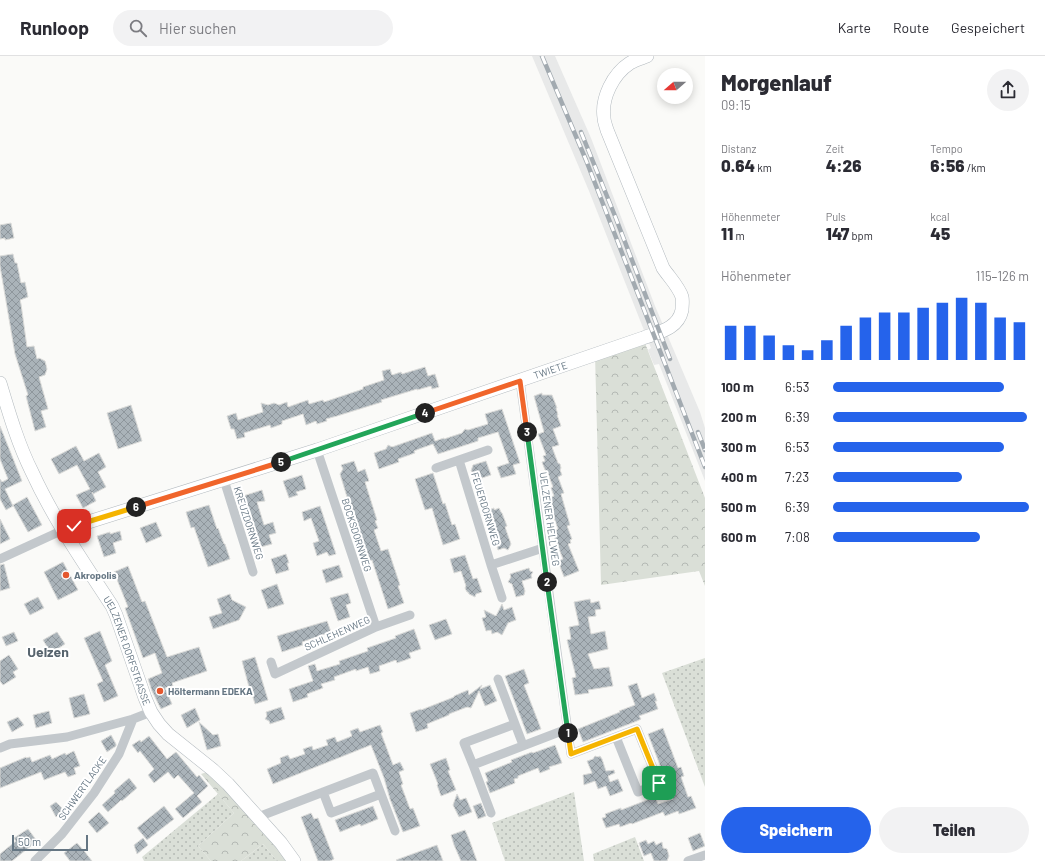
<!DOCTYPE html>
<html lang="de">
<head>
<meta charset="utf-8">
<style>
  :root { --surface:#fff; --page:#f2f2f3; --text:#2b2b33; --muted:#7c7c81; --line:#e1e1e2; --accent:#2563eb }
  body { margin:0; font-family:Barlow,sans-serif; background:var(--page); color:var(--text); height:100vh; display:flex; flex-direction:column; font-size:15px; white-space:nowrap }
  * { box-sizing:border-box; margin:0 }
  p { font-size:13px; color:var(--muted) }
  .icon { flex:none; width:22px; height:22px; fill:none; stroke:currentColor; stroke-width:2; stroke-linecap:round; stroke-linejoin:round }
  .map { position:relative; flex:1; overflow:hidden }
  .sheet { display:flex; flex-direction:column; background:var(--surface); width:340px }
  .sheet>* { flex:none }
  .needle { width:26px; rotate:250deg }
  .fabs { position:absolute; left:657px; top:12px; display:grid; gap:8px }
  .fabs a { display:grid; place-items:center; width:36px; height:36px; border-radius:50%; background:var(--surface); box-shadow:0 2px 10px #0003; font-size:20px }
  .scale { position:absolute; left:12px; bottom:10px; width:76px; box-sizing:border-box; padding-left:4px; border:2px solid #657683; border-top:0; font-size:11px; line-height:14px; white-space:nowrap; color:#657683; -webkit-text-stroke:3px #fff; paint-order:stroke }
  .pin { position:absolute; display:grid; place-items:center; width:34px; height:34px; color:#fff; margin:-17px; border-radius:8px; box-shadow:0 2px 6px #0006 }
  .km { position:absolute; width:20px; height:20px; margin:-10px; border-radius:50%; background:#222; color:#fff; font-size:11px; line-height:20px; text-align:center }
  .round { display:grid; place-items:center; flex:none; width:42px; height:42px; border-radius:21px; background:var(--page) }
  .headline { display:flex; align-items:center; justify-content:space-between; height:68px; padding:0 16px }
  h1 { font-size:22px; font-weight:800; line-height:30px }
  .stats { display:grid; grid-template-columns:repeat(3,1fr); gap:6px; height:68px; padding:4px 16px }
  .stats div { display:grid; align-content:center }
  .stats b { font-size:17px; font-weight:800 }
  .stats small { font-size:11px; font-weight:400 }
  .stats p { font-size:11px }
  .chart { height:112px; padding:8px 16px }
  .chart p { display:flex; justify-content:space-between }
  .chart svg { width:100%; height:72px; margin-top:4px; stroke:var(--accent); stroke-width:6 }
  .cta { display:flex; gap:8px; margin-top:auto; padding:8px 16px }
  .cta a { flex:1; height:46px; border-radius:24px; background:var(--accent); color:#fff; font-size:16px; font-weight:800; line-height:46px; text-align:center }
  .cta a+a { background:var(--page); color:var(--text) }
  ul { padding:0 16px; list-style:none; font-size:13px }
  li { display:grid; grid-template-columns:64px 48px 1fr; align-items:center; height:30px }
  li i { height:10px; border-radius:5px; background:var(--accent) }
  header { display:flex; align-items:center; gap:24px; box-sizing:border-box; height:56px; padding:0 20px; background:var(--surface); border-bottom:1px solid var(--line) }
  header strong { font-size:19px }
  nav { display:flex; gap:22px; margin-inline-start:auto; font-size:14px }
  .search { width:280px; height:36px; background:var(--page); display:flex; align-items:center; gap:10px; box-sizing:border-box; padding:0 14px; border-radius:22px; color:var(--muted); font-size:15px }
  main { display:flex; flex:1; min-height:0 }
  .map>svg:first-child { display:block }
</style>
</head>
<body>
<header>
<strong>Runloop</strong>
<div class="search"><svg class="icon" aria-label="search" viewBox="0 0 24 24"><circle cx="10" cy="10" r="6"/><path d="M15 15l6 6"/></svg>Hier suchen</div>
<nav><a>Karte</a><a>Route</a><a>Gespeichert</a></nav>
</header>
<main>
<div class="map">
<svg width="705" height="805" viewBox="0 0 705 805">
  <defs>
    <pattern id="green-dots" width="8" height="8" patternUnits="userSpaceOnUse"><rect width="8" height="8" fill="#dadfd7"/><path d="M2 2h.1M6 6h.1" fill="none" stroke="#b4b9b4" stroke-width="1.8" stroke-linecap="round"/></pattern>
    <pattern id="forest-crowns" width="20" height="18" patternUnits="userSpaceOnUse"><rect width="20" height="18" fill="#dadfd7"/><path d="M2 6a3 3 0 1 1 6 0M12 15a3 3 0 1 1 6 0" fill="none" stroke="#b4b9b4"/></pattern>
    <pattern id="building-cross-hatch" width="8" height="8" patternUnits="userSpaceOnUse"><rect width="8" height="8" fill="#aab3b9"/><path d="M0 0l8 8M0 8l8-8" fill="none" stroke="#8e969c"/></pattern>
  </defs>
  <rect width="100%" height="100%" fill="#fafaf8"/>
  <!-- built -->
  <path fill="#e8e9e9" d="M532,0H555L591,82L655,250L700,356L705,372V425L659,308L654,309L648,294L651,292L589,135Z"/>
  <!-- green -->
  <path fill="url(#green-dots)" d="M705,602V731L662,617Z
    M574,736L584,805H505L492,767Z
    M218,738L234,757L198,790L211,805H144L142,801Z
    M635,781L644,805H594L593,798Z
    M263,788L277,805H241Z"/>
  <!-- forest -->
  <path fill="url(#forest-crowns)" d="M643,282L705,442V530L699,515L601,529L595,298Z
    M213,714L294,805H277L263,788L241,805H211L198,790L234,757L201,718Z"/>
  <!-- building -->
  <path fill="url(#building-cross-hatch)" stroke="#dcdcda" d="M11,167L14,182L5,184V182L0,183V169Z
    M13,198L15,207H17L21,227L25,226L28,241L20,244L21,248L27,291L34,290L37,303L39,302L45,305L47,313L45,319L39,321L48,353L41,355L46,371L35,375L26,340L28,339L15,298L0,210V200Z
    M425,311L428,320L435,318L439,331L432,333L431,330L417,334V333L381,344L382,346L337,360L326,363L327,365L317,368L316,365L306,369L303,358L282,365V368L271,372L270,369L244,377L245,381L237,383L234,373H231L227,360L236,357L238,364L263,356L261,347L268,349L274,347L279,349L287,346L288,351L308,344L309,348L323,344L324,346L363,333V331L384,324L382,315L390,313L392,319L401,316L402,318Z
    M542,337V339H552L557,352H556L558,359H557L561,370L553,373L559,389L552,391L558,407L560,408L561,412L560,414L562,419L558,421L564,437L561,438L570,469L567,470L572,483L570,484L571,487L568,488L579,515L564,521L558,505L563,503L552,475L558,473L547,442L554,440L551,432L553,431L547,415L545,414L542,406L545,405L543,400L546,399L538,378L544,376L534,340Z
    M131,349L142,385L118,393L107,357Z
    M502,353L520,407L513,409L516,418L501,422L497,411L509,407L498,376L478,382V385L438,398L433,388L419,393L414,395L415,397L398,403L399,406L379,413L374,397L386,393L388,389L392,391L432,377L435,385L444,382V383L462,377L465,373L468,374L488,368L485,358Z
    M0,370L22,425L5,433L13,450L6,454L0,443V423L2,426L8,423L0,403Z
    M76,390L84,405L99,397L106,411L98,416L106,431L93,438L92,436L96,445L83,452L76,439L90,433L77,409L59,418L51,403Z
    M354,405L358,416L365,413L369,425L365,426L377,464L375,465L378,472L374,474L381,495L388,493L400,529L398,530L404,547L388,553L372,504L370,505L360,476H359L356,467H355L340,418L343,413L341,409Z
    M486,405L491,419L482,422L480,421L475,422L474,417L471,415L473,409Z
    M433,417L443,448L445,447L452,469L455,468L460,483L443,489L432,452L425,454L415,423Z
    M302,419L306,433L296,436L298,439L289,442L283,425Z
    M262,434L265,445L257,446L264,469L273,466L276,477L269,479L272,488L261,491L252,463H250L243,440Z
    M27,441L42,469L28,476L13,449Z
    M209,449L217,473L218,472L224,488H225L230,503L208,511L194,471L191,472L186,456Z
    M320,450L336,498L329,500L327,496L317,500L313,487L319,485L311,462L304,465L302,456Z
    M494,452V454L499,452L501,456L502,457L507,470L505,471L511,488L508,494L504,492L498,494L489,462L487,461L485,455Z
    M0,463L10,483L0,488Z
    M156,466L162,480L146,487L140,472Z
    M120,475L122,484L113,487L116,497L104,501L97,480L110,476V478Z
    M286,498L289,507H287L289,514L276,518L271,503Z
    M465,499L473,523L477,522L482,536L476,538L475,541L469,538L468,536H467L465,532L466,530L461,515L454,517L450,503Z
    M63,506L78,534L58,544L44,516Z
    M4,508L10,532L0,535V509Z
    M339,509L343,521L326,527L322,514Z
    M128,510L142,546L145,545L167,601L199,591L207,615L172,627L173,630L165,632L172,648L161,653L152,635L148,623L162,617L155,597L143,602L125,552L128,551L114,516Z
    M529,512L530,515L533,516L531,519L532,522L522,525L525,535L524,539L516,541L512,528L508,526L511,521L510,518Z
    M277,528L284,548L268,553L261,534Z
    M348,537L351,547L346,549L350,561L338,565L330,542Z
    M230,538L232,544L246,551L239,564L213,573L209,561L222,557L217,543Z
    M38,541L44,552L30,559L24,548Z
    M590,543L591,547L599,545L601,553L595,554L596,560L588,561L591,578L605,575L608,593L588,598L594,613L609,611L613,630L588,634L589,637L575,639L572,622L576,621L567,584L571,583L569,571L579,569L574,546Z
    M502,548L504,554L512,551L516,564L508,567L502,579L497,576L492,578L491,574L486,575L482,562L486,561L484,554L496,560Z
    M446,563L452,578L435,584L429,569Z
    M327,565L331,576L302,586L303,589L282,596L277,580Z
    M414,573L421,593L409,597L411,602L397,607L396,604L379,610L380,615L370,618L368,611L356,615V613L334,621L335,624L321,628L323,632L307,638L308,641L293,646L289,633L313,625L308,610L315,608L317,615L340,608L339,605L368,595L367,592L396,582L395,580Z
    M100,575L112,605L105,609L118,640L104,646L97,628L103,625L84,582Z
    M14,576L18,585L6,590L2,581Z
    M57,576L65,588L51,597L43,584Z
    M9,599L18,613L13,616L16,621L3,629L0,625V605Z
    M255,601L268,644L255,648L252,638L250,639L248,631H249L242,605Z
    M524,613L529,627L524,629L541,673L527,678L505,620Z
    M637,627L642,642L654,637L657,645H655L658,653L639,660L641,663L637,665L583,686L578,673L620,656L619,655L635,649L628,630Z
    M482,629L480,633L490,629L497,645L485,650L479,635L471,652L467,651L449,658V659L427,668L428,672L416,676L410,657L421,653V654L454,641V640L468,634L469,639Z
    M84,638L90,658L74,662L69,642Z
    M281,651L285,663L270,668L269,665L265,663L267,660L266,656Z
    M195,652L200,664L187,672L181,659Z
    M49,655L52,667L36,672L33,659Z
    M18,661L24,669L12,676L7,666Z
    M199,666L213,679L218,678L221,690L207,694Z
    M380,669L383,676L381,677L393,709L400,706L404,714L399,716L403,728L401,729L410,753L413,752L420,770L403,776L390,743L384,722L371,689L273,728L267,713L281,707L280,702L288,699L290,703L305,698L303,693L312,690L313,694L328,689L326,684L335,681L337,686L352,680L350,675L358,672L360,676Z
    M663,672L678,712L681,711L684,720L681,721L688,741L691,740L696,752L679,758L678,755L665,760L663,756L632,768L631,767L620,771L619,768L606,772L602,762L606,761L605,758L621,752V754L655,741L658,748L673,743L648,678Z
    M111,679L116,688V690L107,696L101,685Z
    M149,680L167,703L176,696L197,721L199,719L208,730L197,740L202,746L183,762L175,753L194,737L178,719L174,723L168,716L154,727L148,719L154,713L140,695L138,697L132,689L140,684L141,686Z
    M555,689L562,707L549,711L550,713L540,717L538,712L518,720V722L514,723L515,727L490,737L486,726L488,725L485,717L512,706L511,704L532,696L533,697Z
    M74,695L80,710L74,712L76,718L68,721L65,716L44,724L41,716L0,732V712L26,701V702L30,701L32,706L50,699L52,703L65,697L66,699Z
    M595,700L598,701L600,700L602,703L606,715L614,714L615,717L608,720L610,726L618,723L623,735L610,740L606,730L598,733L595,725L584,729L583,719L592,717L587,705L593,703Z
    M446,702L450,714L448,715L456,734L441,740L437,729L438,728L430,708Z
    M129,722L137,732L122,745L121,744L108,756L102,749L115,737L114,735Z
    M457,738L460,744L466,742L472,756L459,761L453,749Z
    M56,746L64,754L56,761L50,750Z
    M481,747L486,760L478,763L473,750Z
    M164,750L174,763L147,784L137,772Z
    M373,750L378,763L361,770L360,768L340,776L335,764Z
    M99,756L109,767L97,777L88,766Z
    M311,757L314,763L318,762L334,803L330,805H318L301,761Z
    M28,773L37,785L12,805H0V798L16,785L14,782Z
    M465,774L469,783L477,805H461L454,789L451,779Z
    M700,777L705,790L693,795L688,782Z
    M143,782L148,789L137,798L134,789Z
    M646,784L648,788L654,785L656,789L662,786L663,792L667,793L669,800L667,805H654L651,797L644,800L639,787Z
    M77,787L84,795L92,805H70L64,797Z
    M437,789L443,805H397L396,804Z"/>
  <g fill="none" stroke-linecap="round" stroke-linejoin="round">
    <defs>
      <g id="secondary">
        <path id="s1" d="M0,327C9,357 18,388 32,416C54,464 84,507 112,550L116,559L145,642L151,656L159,668L168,678L213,714L228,728L281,787L294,805"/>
        <path id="s2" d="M63,474L317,394L643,282C659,276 678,273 682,254C682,250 683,245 682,241C679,231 669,221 663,212L607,74C606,70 604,66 604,62C601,42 613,18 630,7C635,4 642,2 647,0"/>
      </g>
    </defs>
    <!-- secondary casing -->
    <use href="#secondary" stroke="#b3babf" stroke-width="14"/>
    <!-- street -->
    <path stroke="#c3c8cc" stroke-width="9" d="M520,325L571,698L637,673L659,727L638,736L616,681
      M317,394L376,571
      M488,394L459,404L491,509L543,492
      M436,412L459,404
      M224,424L253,516
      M0,503L63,474
      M491,509L502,542
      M271,606L275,618L376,571L410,559
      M515,668L523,689
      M0,692L10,688L67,681L133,663L151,656
      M473,709L464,687L515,668L498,623
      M323,736L331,757L381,738
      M491,757L473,709L567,673
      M258,761L373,717L395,775
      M35,805L62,778L94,737L119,698L133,663
      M688,805L705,799"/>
    <!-- secondary -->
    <use href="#secondary" stroke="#fff" stroke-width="13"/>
    <defs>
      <path id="rail" d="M542,0L586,104L705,411
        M581,76L615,160L670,303
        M698,376L705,394"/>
    </defs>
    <!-- rail casing -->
    <use href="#rail" stroke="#a2aab0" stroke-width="4.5"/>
    <!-- rail -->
    <use href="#rail" stroke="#fff" stroke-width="3" stroke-dasharray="9" stroke-linecap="butt"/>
  </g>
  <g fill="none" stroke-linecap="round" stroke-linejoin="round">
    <defs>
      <path id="split-1" d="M568,677L571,698L637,673L659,727"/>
      <path id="split-2" d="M547,526L568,677"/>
      <path id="split-3" d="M527,376L547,526"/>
      <path id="split-4" d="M425,357L520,325L527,376"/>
      <path id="split-5" d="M281,406L425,357"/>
      <path id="split-6" d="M136,451L281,406"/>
      <path id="split-7" d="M74,470L136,451"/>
    </defs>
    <!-- split-1 casing -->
    <use href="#split-1" stroke="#fff" stroke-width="8"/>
    <!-- split-2 casing -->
    <use href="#split-2" stroke="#fff" stroke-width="8"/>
    <!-- split-3 casing -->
    <use href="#split-3" stroke="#fff" stroke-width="8"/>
    <!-- split-4 casing -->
    <use href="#split-4" stroke="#fff" stroke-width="8"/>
    <!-- split-5 casing -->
    <use href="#split-5" stroke="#fff" stroke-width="8"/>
    <!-- split-6 casing -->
    <use href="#split-6" stroke="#fff" stroke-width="8"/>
    <!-- split-7 casing -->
    <use href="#split-7" stroke="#fff" stroke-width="8"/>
    <!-- split-1 -->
    <use href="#split-1" stroke="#f5b400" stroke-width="5"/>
    <!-- split-2 -->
    <use href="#split-2" stroke="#22a559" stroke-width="5"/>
    <!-- split-3 -->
    <use href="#split-3" stroke="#22a559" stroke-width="5"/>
    <!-- split-4 -->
    <use href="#split-4" stroke="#f0652b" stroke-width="5"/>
    <!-- split-5 -->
    <use href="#split-5" stroke="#22a559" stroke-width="5"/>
    <!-- split-6 -->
    <use href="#split-6" stroke="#f0652b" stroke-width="5"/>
    <!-- split-7 -->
    <use href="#split-7" stroke="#f5b400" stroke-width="5"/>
  </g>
  <!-- markers -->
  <g fill="#e4572e" stroke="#fff" stroke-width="1.5">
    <circle cx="66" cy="519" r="4"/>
    <circle cx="160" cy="635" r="4"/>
  </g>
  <g text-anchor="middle" stroke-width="4" stroke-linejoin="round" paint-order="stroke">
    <!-- street labels -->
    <g font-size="10" fill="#657683" stroke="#fff">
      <text dy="4" stroke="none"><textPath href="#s2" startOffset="513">TWIETE</textPath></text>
      <text transform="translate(486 453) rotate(73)" y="4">FEUERDORNWEG</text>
      <text transform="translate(550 463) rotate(82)" y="4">UELZENER HELLWEG</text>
      <text transform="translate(249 467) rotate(72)" y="4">KREUZDORNWEG</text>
      <text transform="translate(357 479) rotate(72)" y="4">BOCKSDORNWEG</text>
      <text transform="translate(337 577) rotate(-24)" y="4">SCHLEHENWEG</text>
      <text dy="4" stroke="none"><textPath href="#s1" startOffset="298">UELZENER DORFSTRASSE</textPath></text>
      <text transform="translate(82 732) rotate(-55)" y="4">SCHWERTLACKE</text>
    </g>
    <!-- poi labels -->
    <g font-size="10" font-weight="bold" fill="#657683" stroke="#fff" text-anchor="start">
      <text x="74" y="523">Akropolis</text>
      <text x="168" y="639">Höltermann EDEKA</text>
    </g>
    <!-- district labels -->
    <g font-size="14" font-weight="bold" fill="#57646e" stroke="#fff">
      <text x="48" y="601">Uelzen</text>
    </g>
  </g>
</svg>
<div class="fabs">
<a><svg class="needle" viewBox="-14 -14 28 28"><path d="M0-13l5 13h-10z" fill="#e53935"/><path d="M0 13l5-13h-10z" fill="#7c7c81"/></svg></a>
</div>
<div class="scale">50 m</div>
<div class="pin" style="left:659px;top:727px;background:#1e9e55"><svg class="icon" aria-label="arrive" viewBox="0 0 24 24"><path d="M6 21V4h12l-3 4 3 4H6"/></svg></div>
<div class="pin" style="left:74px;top:470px;background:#d93025"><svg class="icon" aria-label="check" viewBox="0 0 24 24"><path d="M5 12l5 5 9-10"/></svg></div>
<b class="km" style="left:568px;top:677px">1</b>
<b class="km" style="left:547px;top:526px">2</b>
<b class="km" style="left:527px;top:376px">3</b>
<b class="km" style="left:425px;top:357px">4</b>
<b class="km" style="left:281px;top:406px">5</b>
<b class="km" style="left:136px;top:451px">6</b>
</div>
<section class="sheet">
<div class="headline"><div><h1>Morgenlauf</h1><p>09:15</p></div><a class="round"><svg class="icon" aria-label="share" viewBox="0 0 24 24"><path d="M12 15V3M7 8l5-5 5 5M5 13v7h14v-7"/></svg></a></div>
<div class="stats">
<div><p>Distanz</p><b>0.64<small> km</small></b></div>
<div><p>Zeit</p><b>4:26</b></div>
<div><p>Tempo</p><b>6:56<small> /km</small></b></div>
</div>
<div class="stats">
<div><p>Höhenmeter</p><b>11<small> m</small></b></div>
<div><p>Puls</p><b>147<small> bpm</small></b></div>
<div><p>kcal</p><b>45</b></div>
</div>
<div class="chart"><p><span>Höhenmeter</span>115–126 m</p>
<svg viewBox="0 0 160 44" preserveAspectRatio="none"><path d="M5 44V23M15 44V23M25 44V29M35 44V35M45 44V38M55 44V32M65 44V23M75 44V18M85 44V15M95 44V15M105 44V12M115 44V9M125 44V6M135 44V9M145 44V18M155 44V21"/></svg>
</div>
<ul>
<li><b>100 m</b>6:53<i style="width:87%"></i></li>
<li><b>200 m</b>6:39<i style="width:99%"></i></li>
<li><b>300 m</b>6:53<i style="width:87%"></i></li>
<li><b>400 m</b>7:23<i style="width:66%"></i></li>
<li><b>500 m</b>6:39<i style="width:100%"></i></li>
<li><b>600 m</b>7:08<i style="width:75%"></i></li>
</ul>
<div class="cta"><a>Speichern</a><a>Teilen</a></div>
</section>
</main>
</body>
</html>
